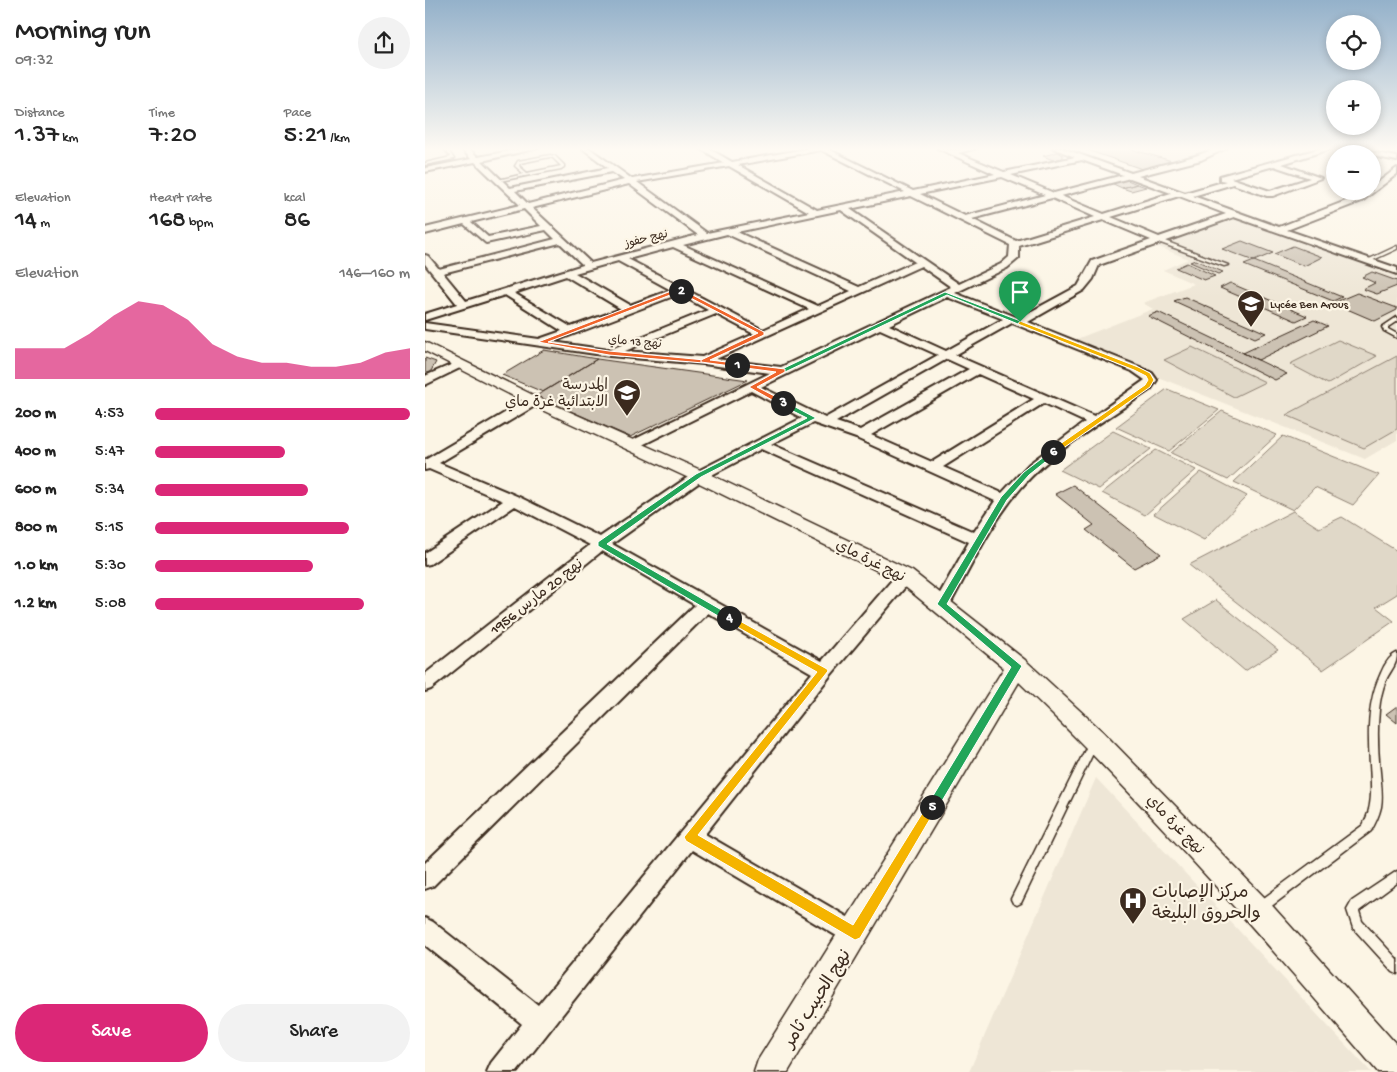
<!DOCTYPE html>
<html lang="en">
<head>
<meta charset="utf-8">
<style>
  :root { --surface:#fff; --page:#f2f2f2; --text:#222; --muted:#767676; --accent:#db2777 }
  body { margin:0; font-family:"Gochi Hand","Playpen Sans Arabic",sans-serif; background:var(--page); color:var(--text); height:100vh; display:flex; flex-direction:column; font-size:19px; white-space:nowrap }
  * { box-sizing:border-box; margin:0 }
  p { font-size:16px; color:var(--muted) }
  .icon { flex:none; width:28px; height:28px; fill:none; stroke:currentColor; stroke-width:2; stroke-linecap:round; stroke-linejoin:round }
  .map { position:relative; flex:1; overflow:hidden }
  .sheet { display:flex; flex-direction:column; background:var(--surface); width:425px }
  .sheet>* { flex:none }
  .controls { position:absolute; left:901px; top:15px; display:grid; gap:10px }
  .controls a { display:grid; place-items:center; width:55px; height:55px; border-radius:50%; background:var(--surface); box-shadow:0 2px 8px #0003; font-size:25px }
  .pin { position:absolute; display:grid; place-items:center; width:42px; height:42px; color:#fff; margin:-51px -21px; border-radius:50% 50% 50% 0; rotate:-45deg; box-shadow:0 0 5px #0007 }
  .pin .icon { rotate:45deg }
  .km { position:absolute; width:25px; height:25px; margin:-12px; border-radius:50%; background:#222; color:#fff; font-size:14px; line-height:25px; text-align:center }
  .round { display:grid; place-items:center; flex:none; width:52px; height:52px; border-radius:26px; background:var(--page) }
  .overview { display:flex; align-items:center; justify-content:space-between; height:85px; padding:0 15px }
  h1 { font-size:28px; font-weight:600; line-height:38px }
  .metrics { display:grid; grid-template-columns:repeat(3,1fr); gap:8px; height:85px; padding:5px 15px }
  .metrics div { display:grid; align-content:center }
  .metrics b { font-size:25px; font-weight:600 }
  .metrics small { font-size:14px; font-weight:400 }
  .metrics p { font-size:14px }
  .chart { height:140px; padding:10px 15px }
  .chart p { display:flex; justify-content:space-between }
  .chart svg { width:100%; height:90px; margin-top:5px; fill:var(--accent); opacity:.7 }
  .action { display:flex; gap:10px; margin-top:auto; padding:10px 15px }
  .action a { flex:1; height:58px; border-radius:30px; background:var(--accent); color:#fff; font-size:20px; font-weight:600; line-height:58px; text-align:center }
  .action a+a { background:var(--page); color:var(--text) }
  ul { padding:0 15px; list-style:none; font-size:16px }
  li { display:grid; grid-template-columns:80px 60px 1fr; align-items:center; height:38px }
  li i { height:12px; border-radius:6px; background:var(--accent) }
  main { display:flex; flex:1; min-height:0 }
  .map>svg:first-child { display:block }
</style>
</head>
<body>
<main>
<section class="sheet">
<div class="overview"><div><h1>Morning run</h1><p>09:32</p></div><a class="round"><svg class="icon" aria-label="share" viewBox="0 0 24 24"><path d="M12 15V3M7 8l5-5 5 5M5 13v7h14v-7"/></svg></a></div>
<div class="metrics">
<div><p>Distance</p><b>1.37<small> km</small></b></div>
<div><p>Time</p><b>7:20</b></div>
<div><p>Pace</p><b>5:21<small> /km</small></b></div>
</div>
<div class="metrics">
<div><p>Elevation</p><b>14<small> m</small></b></div>
<div><p>Heart rate</p><b>168<small> bpm</small></b></div>
<div><p>kcal</p><b>86</b></div>
</div>
<div class="chart"><p><span>Elevation</span>146–160 m</p>
<svg viewBox="0 0 160 44" preserveAspectRatio="none"><path d="M0 44V29L10 29L20 29L30 22L40 13L50 6L60 8L70 15L80 27L90 33L100 36L110 36L120 38L130 38L140 36L150 31L160 29V44z"/></svg>
</div>
<ul>
<li><b>200 m</b>4:53<i style="width:100%"></i></li>
<li><b>400 m</b>5:47<i style="width:51%"></i></li>
<li><b>600 m</b>5:34<i style="width:60%"></i></li>
<li><b>800 m</b>5:15<i style="width:76%"></i></li>
<li><b>1.0 km</b>5:30<i style="width:62%"></i></li>
<li><b>1.2 km</b>5:08<i style="width:82%"></i></li>
</ul>
<div class="action"><a>Save</a><a>Share</a></div>
</section>
<div class="map">
<svg width="972" height="1072" viewBox="0 0 972 1072">
  <rect width="100%" height="100%" fill="#fcf5e5"/>
  <filter id="ink" filterUnits="userSpaceOnUse"><feTurbulence type="fractalNoise" baseFrequency=".02" numOctaves="2"/><feDisplacementMap in="SourceGraphic" scale="10" xChannelSelector="R" yChannelSelector="G"/><feConvolveMatrix kernelMatrix="1 2 1 2 8 2 1 2 1" color-interpolation-filters="sRGB"/></filter>
  <g filter="url(#ink)">
    <!-- built -->
    <path fill="#eee6d6" d="M702,148H786L747,161Z
      M811,219L972,276V440L940,459L644,342L728,309L718,303L769,284L738,270L763,259L732,246Z
      M671,778L946,1072H544Z"/>
    <!-- green -->
    <path fill="#e0d8c8" stroke="#8e8173" d="M913,340L952,356L903,384L865,364Z
      M767,347L840,382L809,397L739,360Z
      M972,356V429L939,448L861,415Z
      M742,389L794,410L744,451L691,427Z
      M797,411L852,435L803,480L746,453Z
      M688,431L726,449L674,489L635,470Z
      M858,436L954,475L928,505L890,487L868,510L809,482Z
      M731,450L771,470L720,515L677,493Z
      M776,472L822,496L779,540L729,514Z
      M868,511L894,528L917,517L972,551V594L951,607L969,621L898,670L764,565Z
      M791,600L853,650L820,671L759,619Z"/>
    <!-- building -->
    <path fill="#ccc2b3" stroke="#3b2a1e" d="M667,148H702L747,161L717,169L662,150Z
      M633,152L638,155V158L628,160L618,156Z
      M700,179L712,184L697,188L686,183Z
      M712,184L721,187L706,191L697,188Z
      M817,241L848,253L829,261L797,249Z
      M868,246L897,257L879,266L849,254Z
      M770,260L798,272L793,274L765,262Z
      M829,261L917,297L908,301L819,265Z
      M762,263L790,276L779,280L751,268Z
      M947,272L972,281V286L952,294L938,289L950,283L937,277Z
      M805,283L882,316L871,321L795,288Z
      M932,293L972,308V310L950,321L908,303Z
      M760,297L841,333L830,338L749,301Z
      M733,312L833,360L862,374L850,380L723,316Z
      M889,320L903,326L833,360L818,353Z
      M119,350L172,359L118,392L77,375Z
      M0,358L11,362L6,371L0,374Z
      M172,359L323,380L205,437L111,396Z
      M648,485L736,554L709,568L661,530L669,525L630,494Z
      M972,706V723L961,714Z"/>
    <g fill="none" stroke-linecap="round" stroke-linejoin="round">
      <defs>
        <path id="service" d="M18,148H22L29,159L0,165V163L26,157Z
          M125,155L130,156L139,165V167L136,169L75,181L73,180L99,174L90,166L93,161ZM125,157L128,158L136,166L102,173L94,166L95,163Z
          M733,240H737L803,265L799,266L733,242Z
          M972,246V249L944,262L940,261Z
          M972,317V321L963,327V329L972,334V338L959,331L957,327Z
          M972,653C972,666 966,669 961,680C957,690 955,700 954,710C952,731 953,752 955,772C956,784 958,795 956,807C954,816 950,824 946,831L840,911L836,913L832,911L830,907L832,903L938,825C949,805 946,785 945,764C943,733 942,702 956,673C959,666 964,656 972,653Z
          M668,739L671,740L673,743L596,903L592,905L588,903L586,899L588,895L665,740Z
          M972,871V883L934,911L937,921L972,959V974L968,972L928,928L922,910L927,901Z"/>
        <path id="minor" d="M36,148H43L53,157L100,148H113L57,161L85,188L183,168L157,148H164L207,179L299,163L275,148H283L307,162L386,148H401L488,191L570,174L512,148L526,150L552,148L533,153L579,172L650,157L628,148H637L706,173L770,156L793,148H802L776,160L713,176L760,193L801,181L795,180V176L897,148H908L857,164L896,178L848,196H842L808,184L768,196L854,227L931,197L940,191H948V186L972,168V174L937,201L862,230L972,268V274L809,217L674,265L668,279L659,290L603,322L715,367L727,373L732,380L726,389C684,418 629,449 596,488C565,524 546,567 523,608L517,610L511,608L509,604L544,542L336,449L279,479L187,544L397,661L474,572L480,570L486,572L488,576L486,580L405,676L280,834L438,926L442,934L438,942L430,946L422,942L267,850L92,1072H62L66,1063L97,1024L0,945V918L8,922L113,1005L387,673L283,613L8,886L0,889V863L270,605L177,551L6,689L0,691V674L165,545L90,506L5,564L0,565V553L78,501L4,469L0,470V460L105,398H113L115,401L113,404L14,463L94,497L175,537L269,473L377,418L326,391L207,450L202,449L200,446L202,443L345,373L278,364L184,356L0,329V323L114,339L137,331L80,295L0,320V314L32,304L0,264V255L3,256L14,269L130,239L121,230L61,243L39,224L0,234V228L95,205L50,162L0,172V168L46,159ZM396,150L480,192L392,210L313,165ZM657,160L698,175L629,193L586,175ZM304,166L384,212L282,233L212,182ZM849,166L885,178L845,191L806,178ZM187,172L199,180L103,204L90,191ZM577,177L620,195L540,216L495,194ZM705,178L746,193L679,214L636,196ZM204,184L273,235L166,263L107,208ZM486,196L585,245L584,257L576,264L534,284L425,209ZM754,196L801,214L734,237L686,217ZM627,198L670,217L591,241L547,219ZM99,209L116,226L63,237L46,222ZM416,210L490,262L434,287L312,232ZM678,220L726,240L667,261L653,286L594,318L530,293L582,268L594,258V246ZM302,234L426,291L393,306L258,245ZM135,243L158,265L41,301L18,273ZM248,247L384,309L338,330L203,259ZM193,261L246,290L205,305L150,273ZM496,266L526,287L356,367L291,359ZM141,276L196,309L146,327L89,293ZM254,294L283,310L184,350L128,342ZM522,297L578,319L521,351L464,325ZM291,314L329,334L277,357L200,351ZM587,323L707,371L720,380L669,416L530,355ZM455,329L513,355L400,418L336,387ZM522,359L544,369L435,430L411,422ZM553,374L609,399L507,462L446,435ZM619,403L660,422L604,464L577,493L518,467ZM388,423L431,438L570,501L549,532L346,444Z
          M912,148H925L972,157V161L948,156V154H934Z
          M35,361L41,364L39,366L0,385V376Z"/>
        <path id="tertiary" d="M0,342L114,398L280,472L487,571L600,660L678,732L842,900L972,1045V1072H953C838,938 722,804 594,682L363,1072H329L333,1060L579,668L473,581L268,480L104,404L0,351Z"/>
      </defs>
      <!-- service casing -->
      <use href="#service" stroke="#3b2a1e" stroke-width="3"/>
      <!-- minor casing -->
      <use href="#minor" stroke="#3b2a1e" stroke-width="4"/>
      <!-- tertiary casing -->
      <use href="#tertiary" stroke="#3b2a1e" stroke-width="3"/>
      <!-- service -->
      <use href="#service" fill="#fcf5e5" fill-rule="evenodd"/>
      <!-- minor -->
      <use href="#minor" fill="#fcf5e5" fill-rule="evenodd"/>
      <!-- tertiary -->
      <use href="#tertiary" fill="#fcf5e5" fill-rule="evenodd"/>
    </g>
  </g>
  <!-- sky -->
  <linearGradient id="sky" x2="0" y2="1"><stop stop-color="#94b1ca"/><stop offset="0.5" stop-color="#fefaf3"/><stop offset="1" stop-color="#fefaf3" stop-opacity="0"/></linearGradient>
  <rect width="972" height="298" fill="url(#sky)"/>
  <!-- split-1 -->
  <path fill="#22a559" stroke="#fff" d="M520,292L598,322L593,324L522,295L360,372L309,365L312,363L357,369Z"/>
  <!-- split-2 -->
  <path fill="#f0652b" stroke="#fff" d="M254,288L258,290V292H253L123,342L184,351L312,363L314,366L184,355L113,342Z"/>
  <!-- split-3 -->
  <path fill="#f0652b" stroke="#fff" d="M254,290H258L339,332V335L285,360L360,369V372L332,387L361,402V405H356L324,387L351,372L276,362V360L333,333L254,292Z"/>
  <!-- split-4 -->
  <path fill="#22a559" stroke="#fff" d="M356,402H361L391,418L276,477L182,544L307,616V620H300L173,546V542L271,474L382,418L356,405Z"/>
  <!-- split-5 -->
  <path fill="#f5b400" stroke="#fff" d="M304,615L402,669L403,671L273,835L428,925L503,804L507,802L511,804L512,807L435,938L430,940L261,841L259,837L392,672L300,620V616Z"/>
  <!-- split-6 -->
  <path fill="#22a559" stroke="#fff" d="M628,450L632,452L630,454L604,475L582,500L522,604L597,666L511,811L507,813L503,811L501,807L503,804L586,667L512,604L576,497L599,472Z"/>
  <!-- split-7 -->
  <path fill="#f5b400" stroke="#fff" d="M595,321L713,367L725,373L729,380L725,387L630,454H625V451L720,385L723,380L721,376L709,370L593,324Z"/>
  <!-- icons -->
  <defs>
    <symbol id="school-pin" viewBox="-11 -11 22 30"><path d="M0 17L-7.5 6A9.5 9.5 0 1 1 7.5 6Z" fill="#3b2a1e" stroke="#fcf5e5"/><path d="M0-5L7-2L0 1L-7-2ZM-4 1L0 2.5L4 1V4Q0 6-4 4Z" fill="#fff"/></symbol>
    <symbol id="hospital-pin" viewBox="-11 -11 22 30"><path d="M0 17L-7.5 6A9.5 9.5 0 1 1 7.5 6Z" fill="#3b2a1e" stroke="#fcf5e5"/><path d="M-5-5h3v3.5h4V-5h3V5h-3V1.5h-4V5h-3Z" fill="#fff"/></symbol>
  </defs>
  <g fill-rule="evenodd">
    <use href="#school-pin" x="810" y="288" width="32" height="43"/>
    <use href="#school-pin" x="186" y="377" width="32" height="43"/>
    <use href="#hospital-pin" x="692" y="885" width="32" height="43"/>
  </g>
  <g text-anchor="middle" stroke-width="4.5" stroke-linejoin="round" paint-order="stroke">
    <!-- far-street labels -->
    <g font-size="12" fill="#3b2a1e" stroke="#fcf5e5">
      <text transform="translate(221 238) rotate(-14)" y="4">نهج حفوز</text>
      <text transform="translate(210 341) rotate(5)" y="4">نهج 13 ماي</text>
    </g>
    <!-- far-poi labels -->
    <g font-size="12" fill="#3b2a1e" stroke="#fcf5e5" text-anchor="start">
      <text x="845" y="308">Lycée Ben Arous</text>
    </g>
    <!-- poi labels -->
    <g font-size="15" fill="#3b2a1e" stroke="#fcf5e5" text-anchor="end">
      <text x="183" y="389">المدرسة<tspan x="183" dy="17">الابتدائية غرة ماي</tspan></text>
    </g>
    <!-- street labels -->
    <g font-size="15" fill="#3b2a1e" stroke="#fcf5e5">
      <text transform="translate(446 560) rotate(27)" y="5">نهج غرة ماي</text>
      <text transform="translate(111 596) rotate(-38)" y="5">نهج 20 مارس 1956</text>
      <text transform="translate(751 824) rotate(46)" y="5">نهج غرة ماي</text>
    </g>
    <!-- near-poi labels -->
    <g font-size="18" fill="#3b2a1e" stroke="#fcf5e5" text-anchor="start">
      <text x="727" y="897">مركز الإصابات<tspan x="727" dy="21">والحروق البليغة</tspan></text>
    </g>
    <!-- near-street labels -->
    <g font-size="18" fill="#3b2a1e" stroke="#fcf5e5">
      <text transform="translate(391 998) rotate(-58)" y="6">نهج الحبيب ثامر</text>
    </g>
  </g>
</svg>
<div class="controls">
<a><svg class="icon" aria-label="locate" viewBox="0 0 24 24"><circle cx="12" cy="12" r="6"/><path d="M12 2v4M12 18v4M2 12h4M18 12h4"/></svg></a>
<a>+</a>
<a>−</a>
</div>
<div class="pin" style="left:595px;top:322px;background:#1e9e55"><svg class="icon" aria-label="arrive" viewBox="0 0 24 24"><path d="M6 21V4h12l-3 4 3 4H6"/></svg></div>
<b class="km" style="left:312px;top:365px">1</b>
<b class="km" style="left:256px;top:291px">2</b>
<b class="km" style="left:358px;top:403px">3</b>
<b class="km" style="left:304px;top:618px">4</b>
<b class="km" style="left:507px;top:807px">5</b>
<b class="km" style="left:628px;top:452px">6</b>
</div>
</main>
</body>
</html>
